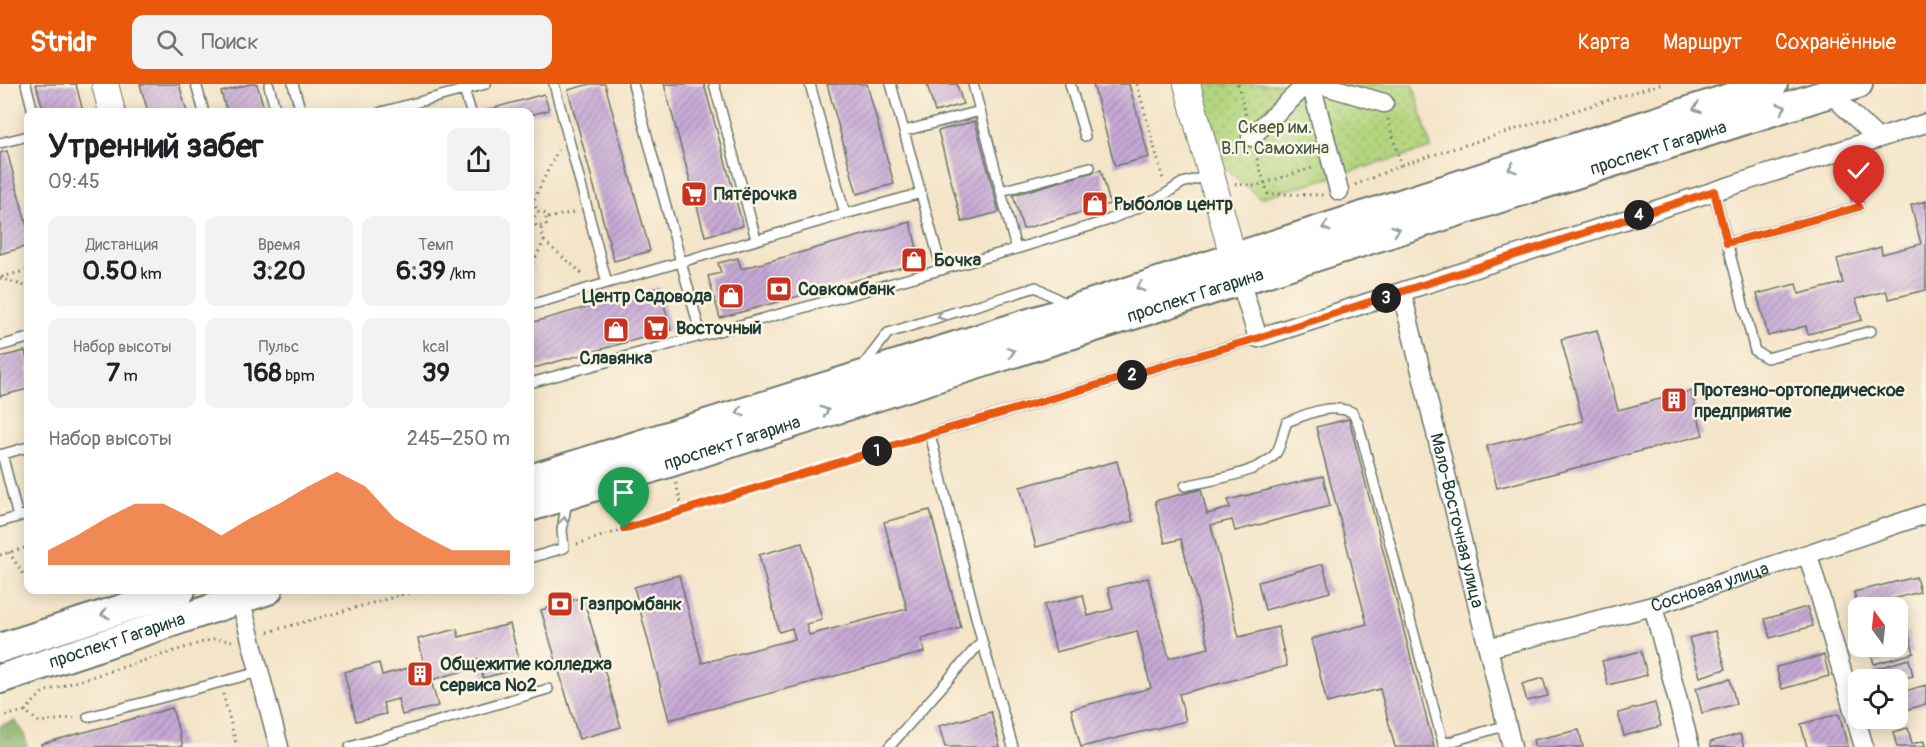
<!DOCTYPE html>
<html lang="ru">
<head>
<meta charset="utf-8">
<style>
  :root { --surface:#fff; --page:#f2f2f2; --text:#202124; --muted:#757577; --accent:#ea580c }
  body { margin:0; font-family:Pangolin,sans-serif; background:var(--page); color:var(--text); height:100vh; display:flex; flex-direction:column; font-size:22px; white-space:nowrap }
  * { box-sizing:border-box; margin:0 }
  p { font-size:20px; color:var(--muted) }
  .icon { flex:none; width:33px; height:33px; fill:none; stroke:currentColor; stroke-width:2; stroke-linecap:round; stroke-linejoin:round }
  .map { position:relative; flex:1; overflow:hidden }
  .sheet { position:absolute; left:24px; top:24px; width:510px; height:486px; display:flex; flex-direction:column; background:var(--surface); border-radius:12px; box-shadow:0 3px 15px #0003 }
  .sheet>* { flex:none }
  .needle { width:39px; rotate:345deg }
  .buttons { position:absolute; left:1848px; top:513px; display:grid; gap:12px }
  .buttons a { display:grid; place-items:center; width:60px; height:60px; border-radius:12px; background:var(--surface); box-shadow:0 3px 15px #0003; font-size:30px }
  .pin { position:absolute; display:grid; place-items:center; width:51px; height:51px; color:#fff; margin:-62px -26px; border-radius:50% 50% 50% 0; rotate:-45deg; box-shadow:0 0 6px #0007 }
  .pin .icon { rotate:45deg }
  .km { position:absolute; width:30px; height:30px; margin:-15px; border-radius:50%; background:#222; color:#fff; font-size:16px; line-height:30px; text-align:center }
  .round { display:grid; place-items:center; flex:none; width:63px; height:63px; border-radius:12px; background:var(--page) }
  .overview { display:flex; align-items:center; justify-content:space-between; height:102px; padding:0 24px }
  h1 { font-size:33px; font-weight:700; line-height:45px }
  .stats { display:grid; grid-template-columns:repeat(3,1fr); gap:9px; height:102px; padding:6px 24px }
  .stats div { display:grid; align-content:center; border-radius:12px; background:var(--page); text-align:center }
  .stats b { font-size:26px; font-weight:700 }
  .stats small { font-size:16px; font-weight:400 }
  .stats p { font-size:16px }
  .chart { height:168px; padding:12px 24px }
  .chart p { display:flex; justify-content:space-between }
  .chart svg { width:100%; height:108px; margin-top:6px; fill:var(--accent); opacity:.7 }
  header { display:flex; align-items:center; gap:36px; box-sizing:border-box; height:84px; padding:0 30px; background:var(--accent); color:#fff }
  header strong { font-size:28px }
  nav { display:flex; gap:33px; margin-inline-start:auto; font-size:21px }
  .search { width:420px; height:54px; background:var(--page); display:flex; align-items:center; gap:15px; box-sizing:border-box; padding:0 21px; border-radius:12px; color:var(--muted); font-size:22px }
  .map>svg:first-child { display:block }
</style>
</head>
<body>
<header>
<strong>Stridr</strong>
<div class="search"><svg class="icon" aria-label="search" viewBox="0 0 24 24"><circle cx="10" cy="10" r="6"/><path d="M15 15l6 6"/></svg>Поиск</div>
<nav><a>Карта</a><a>Маршрут</a><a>Сохранённые</a></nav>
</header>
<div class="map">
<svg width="1926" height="663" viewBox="0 0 1926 663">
  <defs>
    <pattern id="forest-crowns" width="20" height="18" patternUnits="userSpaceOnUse" patternTransform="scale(1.5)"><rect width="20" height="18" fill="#8eb66d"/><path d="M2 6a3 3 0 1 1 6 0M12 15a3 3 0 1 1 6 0" fill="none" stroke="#73955a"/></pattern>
    <pattern id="park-dots" width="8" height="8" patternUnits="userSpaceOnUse" patternTransform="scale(1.5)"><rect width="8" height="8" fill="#b3d57e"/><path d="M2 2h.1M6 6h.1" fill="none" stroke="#91ae68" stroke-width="1.8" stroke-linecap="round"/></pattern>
    <pattern id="building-hatch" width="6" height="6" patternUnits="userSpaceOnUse" patternTransform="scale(1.5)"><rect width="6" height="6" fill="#c6a8d6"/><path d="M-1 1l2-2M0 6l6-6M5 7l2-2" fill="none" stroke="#a08aae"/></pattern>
  </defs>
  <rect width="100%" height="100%" fill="#fcf5e5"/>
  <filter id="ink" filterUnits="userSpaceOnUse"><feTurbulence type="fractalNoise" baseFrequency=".0167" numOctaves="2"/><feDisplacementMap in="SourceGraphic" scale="12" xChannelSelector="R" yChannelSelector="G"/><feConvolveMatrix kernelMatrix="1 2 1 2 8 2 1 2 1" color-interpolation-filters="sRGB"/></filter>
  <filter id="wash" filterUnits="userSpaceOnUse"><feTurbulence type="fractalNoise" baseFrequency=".008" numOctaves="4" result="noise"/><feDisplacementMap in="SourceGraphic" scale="24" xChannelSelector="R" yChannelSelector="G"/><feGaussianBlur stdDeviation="1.35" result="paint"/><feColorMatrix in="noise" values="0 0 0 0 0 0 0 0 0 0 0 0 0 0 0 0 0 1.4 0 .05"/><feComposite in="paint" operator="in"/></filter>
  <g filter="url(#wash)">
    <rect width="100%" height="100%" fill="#f4e4c8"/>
    <!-- forest -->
    <path fill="url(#forest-crowns)" stroke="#567a50" stroke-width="1.5" d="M15,637L24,649L27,663H0V642Z"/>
    <!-- park -->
    <path fill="url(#park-dots)" stroke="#698959" stroke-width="1.5" d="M1199,0H1413L1431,64L1260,114L1220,79Z"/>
    <g id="blocks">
      <!-- building -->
      <path fill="url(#building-hatch)" d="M36,0H76L83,28H44Z
        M140,0H179L187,28H148Z
        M250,0H257L265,28H227L221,8Z
        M590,0H605L650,167L614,177L568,6Z
        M664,0H704L743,142L705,152Z
        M827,0H867L894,100L857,110Z
        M927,0H957L963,20L935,28Z
        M1093,0H1129L1149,73L1115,82Z
        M544,10L549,26L530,31V28H480Z
        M975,37L999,128L962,138L938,47Z
        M7,67L28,146V162L0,170V69Z
        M1101,86L1110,120L1023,145L1013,111Z
        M1926,117V206L1889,215L1886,207L1856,215L1862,236L1808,250L1806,242L1768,252L1757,210L1796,200L1799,210L1843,199L1837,175L1881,163L1882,170L1921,160L1911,121Z
        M910,138L921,178L720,234L708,192L721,189L718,179L738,174L741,185Z
        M659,203L671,246L530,285V239Z
        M1597,246L1618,326L1691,307L1703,351L1497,404L1487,362L1583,337L1561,255Z
        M25,267L28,280V305L0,312V273Z
        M1349,335L1434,663H1395L1380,605L1327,619L1311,555L1367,540L1316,343Z
        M1117,377L1133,437L1036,463L1020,403Z
        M1323,392L1330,422L1235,447L1232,436L1211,441L1239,553L1278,543L1287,582L1179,610L1186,637L1081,663L1071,625L1151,604L1137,547L1056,568L1044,521L1083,511L1088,532L1113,525L1108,504L1148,494L1169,574L1209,564L1181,455L1165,459L1155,417L1201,405L1207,430L1230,424L1228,416Z
        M930,426L961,544L921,555L925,568L669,636L634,503L679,491L702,579L795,555L792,544L779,548L759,471L802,459L822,536L806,540L809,551L907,525L884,438Z
        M1323,480L1330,508L1265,526L1258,498Z
        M1916,493L1920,508L1858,524L1854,508Z
        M583,513L621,643L579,655L541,526Z
        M1807,523L1813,542L1770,554L1765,535Z
        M510,540L521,584L483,594L478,575L465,579L467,586L431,596L438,622L402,631L398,615L383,619L386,630L356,637L344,588L379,579L382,591L424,580L418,555L457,545L459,553Z
        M1715,547L1726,585L1700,593L1689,554Z
        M1908,548L1914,569L1874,580L1869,562H1898V551Z
        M1641,567L1647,591L1608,601L1602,577Z
        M1824,571L1829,592L1782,605L1776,583Z
        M1909,575L1913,592L1898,596H1877L1874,585Z
        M1543,594L1548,612L1527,617L1522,600Z
        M1730,595L1736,620L1702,629L1696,604Z
        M1926,601V620L1898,628V609Z
        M1655,619L1661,642L1624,652L1618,629Z
        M172,624L183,662L42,663L41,660Z
        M991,628L1000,663H945L939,642Z
        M1839,630L1848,663H1807L1801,640Z
        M1908,644L1912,660L1924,657L1925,663H1897L1893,648Z
        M1579,646L1583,663H1535L1533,656Z
        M1740,650L1744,663H1711L1710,658Z"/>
    </g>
  </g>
  <g filter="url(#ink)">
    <use href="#blocks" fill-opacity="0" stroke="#6a7768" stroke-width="1.5"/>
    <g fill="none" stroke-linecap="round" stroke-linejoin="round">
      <defs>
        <path id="lane" d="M26,0L33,28
          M196,0L204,28
          M293,0L301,28
          M554,0L607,199
          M714,0L756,155
          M891,0L942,186
          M973,0L1016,165
          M1070,0L1085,52
          M269,2L276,28
          M464,6L471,28
          M381,28L486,0
          M904,47L980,27
          M0,59L28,52
          M1001,107L1090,83
          M1714,107L1755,267L1767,274L1871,247
          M845,130L921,109
          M1727,159L1859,123L1840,65
          M530,221L681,178L633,0
          M701,251L681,178L845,130L810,0
          M0,262L28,254
          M862,283L888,249L1036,203L1066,220
          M530,299L1016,165L1106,137L1158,115L1182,99L1208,92
          M2,370L18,433
          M0,371L28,363
          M1185,402C1210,396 1260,390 1276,369C1282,361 1282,348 1287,338C1307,330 1330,319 1352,328L1358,339L1444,663
          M0,438L28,430
          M530,474L564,464L562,446L567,416
          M88,633L259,588
          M1443,660L1507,641
          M350,663L548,605
          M889,663L982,557
          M1013,663L982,557L930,350L1258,254"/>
        <g id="street">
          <path d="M1311,0L1339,107"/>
          <path d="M1319,0L1384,19"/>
          <path d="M1830,9L1877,54"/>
          <path d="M1251,53L1307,0"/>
          <path d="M1240,196L1258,254L1926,39"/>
          <path id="s1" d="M1402,209L1512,663"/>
          <path d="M1808,471L1864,663"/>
          <path d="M240,514L279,663"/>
          <path d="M1653,522L1690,663"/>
          <path id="s2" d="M1488,564L1653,522L1926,430"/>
        </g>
        <path id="secondary" d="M105,0L112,28
          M1187,0L1233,173"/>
        <g id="primary">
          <path d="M530,395L1074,225L1773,0"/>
          <path id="s3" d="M530,423L1858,0"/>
          <path d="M0,564L181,506"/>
          <path id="s4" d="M0,595L268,506"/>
        </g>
      </defs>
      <!-- lane casing -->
      <use href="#lane" stroke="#6a7768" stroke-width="12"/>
      <!-- street casing -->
      <use href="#street" stroke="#6a7768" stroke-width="21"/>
      <!-- secondary casing -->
      <use href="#secondary" stroke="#6a7768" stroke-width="28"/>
      <!-- primary casing -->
      <use href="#primary" stroke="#6a7768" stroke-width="32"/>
      <!-- path -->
      <path stroke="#6a7768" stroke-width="3" stroke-dasharray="1.5 4.5" stroke-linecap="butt" d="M1137,0L1163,95
        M1238,0L1246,33
        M1388,35L1401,81L1660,0
        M1255,69L1268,110L1323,111
        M1235,100L1255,102L1315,83
        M1355,101L1401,81
        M530,112L538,128
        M534,115L558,66
        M548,134L575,128
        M530,137L538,128L546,130V141L537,143L532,136
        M544,157L584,191
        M530,184L544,157L541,144
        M2,193L28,186
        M0,194L28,203
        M676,399L683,427
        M577,460L917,354
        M9,468L23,490L28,489
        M0,471L28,463
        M268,548L419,506
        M223,610L237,663
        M25,627L43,608L213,555L232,557
        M0,633L25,627L39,638L74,634"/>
      <!-- lane -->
      <use href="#lane" stroke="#fff" stroke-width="9"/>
      <!-- street -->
      <use href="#street" stroke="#fff" stroke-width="18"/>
      <!-- secondary -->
      <use href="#secondary" stroke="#fff" stroke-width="26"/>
      <!-- primary -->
      <use href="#primary" stroke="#fff" stroke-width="28"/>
    </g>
    <!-- one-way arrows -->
    <defs><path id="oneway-chevron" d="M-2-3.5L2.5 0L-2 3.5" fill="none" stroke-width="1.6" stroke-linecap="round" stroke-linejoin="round" transform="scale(1.5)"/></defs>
    <g stroke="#8f9e9a">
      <use href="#oneway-chevron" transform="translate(1697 24) rotate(162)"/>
      <use href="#oneway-chevron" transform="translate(1782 24) rotate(-18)"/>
      <use href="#oneway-chevron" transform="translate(1512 84) rotate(162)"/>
      <use href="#oneway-chevron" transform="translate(1326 143) rotate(162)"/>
      <use href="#oneway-chevron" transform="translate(1396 146) rotate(-18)"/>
      <use href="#oneway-chevron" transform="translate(1140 203) rotate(162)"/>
      <use href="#oneway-chevron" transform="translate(941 232) rotate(163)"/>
      <use href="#oneway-chevron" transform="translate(1011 268) rotate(-18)"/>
      <use href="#oneway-chevron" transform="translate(825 327) rotate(-18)"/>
      <use href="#oneway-chevron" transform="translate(740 328) rotate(162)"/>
      <use href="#oneway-chevron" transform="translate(564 437) rotate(-82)"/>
      <use href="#oneway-chevron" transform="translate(105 530) rotate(163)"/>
    </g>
  </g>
  <g fill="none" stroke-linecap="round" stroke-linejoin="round" filter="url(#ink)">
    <defs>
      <path id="route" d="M624,445L930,350L1258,254L1714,107L1727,159L1859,123"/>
    </defs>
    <!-- route casing -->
    <use href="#route" stroke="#fff" stroke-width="12"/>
    <!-- route -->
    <use href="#route" stroke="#ea580c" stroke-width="8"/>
  </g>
  <!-- icons -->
  <defs>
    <symbol id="supermarket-square" viewBox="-11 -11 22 22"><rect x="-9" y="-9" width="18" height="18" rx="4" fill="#c8321e" stroke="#fcf5e5"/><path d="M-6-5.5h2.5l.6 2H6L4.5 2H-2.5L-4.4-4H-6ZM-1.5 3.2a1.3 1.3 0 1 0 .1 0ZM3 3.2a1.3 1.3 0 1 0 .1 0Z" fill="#fff"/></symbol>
    <symbol id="shop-square" viewBox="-11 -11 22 22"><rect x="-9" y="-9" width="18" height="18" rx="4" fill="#c8321e" stroke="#fcf5e5"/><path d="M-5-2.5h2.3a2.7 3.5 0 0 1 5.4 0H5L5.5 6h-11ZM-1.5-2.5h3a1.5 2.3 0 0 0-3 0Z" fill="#fff"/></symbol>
    <symbol id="bank-square" viewBox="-11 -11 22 22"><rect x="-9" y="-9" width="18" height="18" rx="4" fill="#c8321e" stroke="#fcf5e5"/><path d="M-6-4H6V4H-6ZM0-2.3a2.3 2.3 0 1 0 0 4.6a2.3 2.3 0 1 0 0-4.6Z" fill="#fff"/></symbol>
    <symbol id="building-square" viewBox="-11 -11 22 22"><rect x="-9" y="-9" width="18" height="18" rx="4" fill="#c8321e" stroke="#fcf5e5"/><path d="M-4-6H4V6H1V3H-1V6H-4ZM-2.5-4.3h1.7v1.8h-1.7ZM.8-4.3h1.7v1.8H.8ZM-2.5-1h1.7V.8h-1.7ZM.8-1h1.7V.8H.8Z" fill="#fff"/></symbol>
  </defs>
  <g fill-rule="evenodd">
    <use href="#supermarket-square" x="679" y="95" width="30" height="30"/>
    <use href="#shop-square" x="1080" y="105" width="30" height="30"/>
    <use href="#shop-square" x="899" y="161" width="30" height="30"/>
    <use href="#bank-square" x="764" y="190" width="30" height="30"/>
    <use href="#shop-square" x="716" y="197" width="30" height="30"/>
    <use href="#supermarket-square" x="641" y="229" width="30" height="30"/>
    <use href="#shop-square" x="601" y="231" width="30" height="30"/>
    <use href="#building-square" x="1659" y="301" width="30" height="30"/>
    <use href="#bank-square" x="545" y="505" width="30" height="30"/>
    <use href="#building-square" x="405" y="575" width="30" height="30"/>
  </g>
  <g text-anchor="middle" stroke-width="5" stroke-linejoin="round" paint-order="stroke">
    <!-- park labels -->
    <g font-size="18" fill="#3d5b43" stroke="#fcf5e5">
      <text x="1275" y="49">Сквер им.<tspan x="1275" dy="21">В.П. Самохина</tspan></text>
    </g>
    <!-- street labels -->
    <g font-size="18" fill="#1f3d34" stroke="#fcf5e5">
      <text dy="6" stroke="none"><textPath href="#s3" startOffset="1184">проспект Гагарина</textPath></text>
      <text dy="6" stroke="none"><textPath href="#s3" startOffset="698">проспект Гагарина</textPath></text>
      <text dy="6" stroke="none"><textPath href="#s3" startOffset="212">проспект Гагарина</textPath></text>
      <text dy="6" stroke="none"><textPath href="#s1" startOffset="234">Мало-Восточная улица</textPath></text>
      <text dy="6" stroke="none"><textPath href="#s2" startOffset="230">Сосновая улица</textPath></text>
      <text dy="6" stroke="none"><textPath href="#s4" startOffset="123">проспект Гагарина</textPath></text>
    </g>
    <!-- poi labels -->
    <g font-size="18" font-weight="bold" fill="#1f3d34" stroke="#fcf5e5" text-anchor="start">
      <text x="714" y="116">Пятёрочка</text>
      <text x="1114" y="126">Рыболов центр</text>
      <text x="934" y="182">Бочка</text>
      <text x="798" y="211">Совкомбанк</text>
      <text x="712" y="218" text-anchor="end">Центр Садовода</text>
      <text x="676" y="250">Восточный</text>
      <text x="616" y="280" text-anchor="middle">Славянка</text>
      <text x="1694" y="312">Протезно-ортопедическое<tspan x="1694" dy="21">предприятие</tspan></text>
      <text x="580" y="526">Газпромбанк</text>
      <text x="440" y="586">Общежитие колледжа<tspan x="440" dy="21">сервиса №2</tspan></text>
    </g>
  </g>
</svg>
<div class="buttons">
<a><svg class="needle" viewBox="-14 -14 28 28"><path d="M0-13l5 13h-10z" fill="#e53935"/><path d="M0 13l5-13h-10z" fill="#757577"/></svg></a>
<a><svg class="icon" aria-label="locate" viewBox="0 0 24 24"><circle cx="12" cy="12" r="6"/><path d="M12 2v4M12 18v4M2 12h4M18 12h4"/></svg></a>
</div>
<div class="pin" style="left:624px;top:445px;background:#1e9e55"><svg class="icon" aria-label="arrive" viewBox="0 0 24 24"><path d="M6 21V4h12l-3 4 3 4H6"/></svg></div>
<div class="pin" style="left:1859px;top:123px;background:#d93025"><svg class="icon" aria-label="check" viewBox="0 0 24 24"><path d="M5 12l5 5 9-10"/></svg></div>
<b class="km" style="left:877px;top:367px">1</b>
<b class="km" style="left:1132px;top:291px">2</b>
<b class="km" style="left:1386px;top:214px">3</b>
<b class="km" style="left:1639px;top:131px">4</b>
<section class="sheet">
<div class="overview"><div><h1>Утренний забег</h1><p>09:45</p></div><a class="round"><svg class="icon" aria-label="share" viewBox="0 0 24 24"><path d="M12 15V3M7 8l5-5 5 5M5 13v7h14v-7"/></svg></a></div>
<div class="stats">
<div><p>Дистанция</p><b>0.50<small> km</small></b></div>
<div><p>Время</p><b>3:20</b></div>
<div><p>Темп</p><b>6:39<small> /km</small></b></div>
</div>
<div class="stats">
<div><p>Набор высоты</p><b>7<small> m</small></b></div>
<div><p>Пульс</p><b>168<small> bpm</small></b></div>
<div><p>kcal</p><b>39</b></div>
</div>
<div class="chart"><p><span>Набор высоты</span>245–250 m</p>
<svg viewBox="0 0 160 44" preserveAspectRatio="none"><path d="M0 44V38L10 32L20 25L30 19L40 19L50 25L60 32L70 25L80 19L90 12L100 6L110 12L120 25L130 32L140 38L150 38L160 38V44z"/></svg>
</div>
</section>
</div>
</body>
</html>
